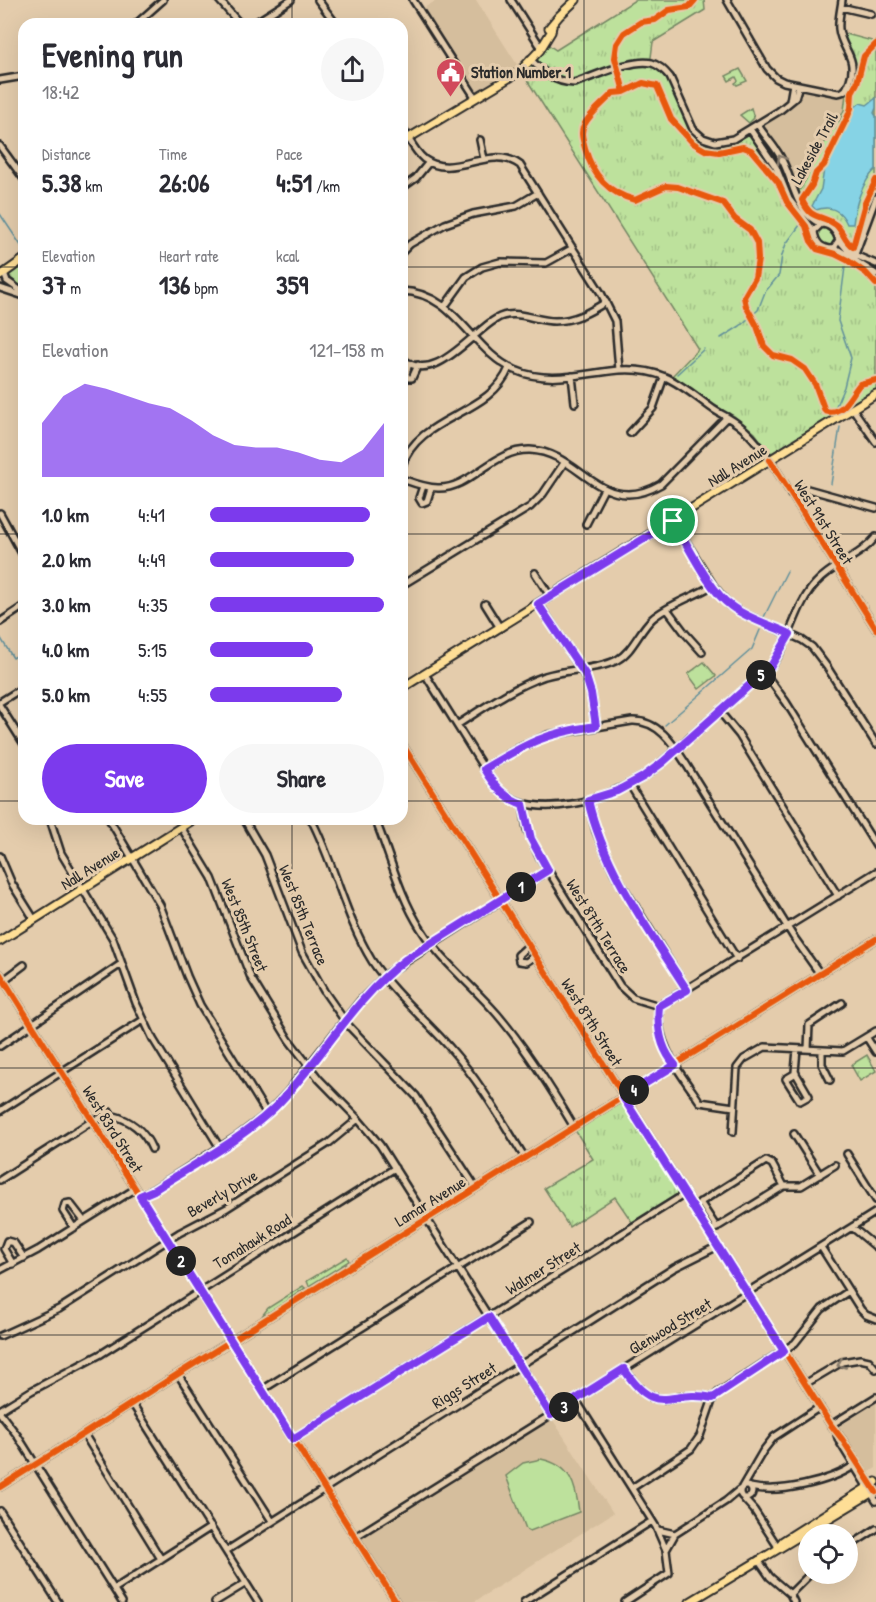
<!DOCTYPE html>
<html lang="en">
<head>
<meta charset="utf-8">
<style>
  :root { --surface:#fff; --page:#f7f7f7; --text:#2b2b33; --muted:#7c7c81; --accent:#7c3aed }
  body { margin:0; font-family:"Patrick Hand",sans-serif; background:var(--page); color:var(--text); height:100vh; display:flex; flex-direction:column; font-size:22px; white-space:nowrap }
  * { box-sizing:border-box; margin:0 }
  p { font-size:20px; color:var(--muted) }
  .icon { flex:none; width:33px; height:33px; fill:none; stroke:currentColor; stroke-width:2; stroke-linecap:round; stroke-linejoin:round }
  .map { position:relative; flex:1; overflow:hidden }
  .drawer { position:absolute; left:18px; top:18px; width:390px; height:807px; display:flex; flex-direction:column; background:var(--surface); border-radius:18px; box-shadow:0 6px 24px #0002 }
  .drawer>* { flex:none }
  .buttons { position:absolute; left:798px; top:1524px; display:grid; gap:12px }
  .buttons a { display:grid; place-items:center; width:60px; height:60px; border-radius:50%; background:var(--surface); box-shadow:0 6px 24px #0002; font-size:30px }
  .pin { position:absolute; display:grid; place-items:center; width:51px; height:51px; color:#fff; margin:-26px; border:3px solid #fff; border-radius:50%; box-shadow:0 2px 6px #0007 }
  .km { position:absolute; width:30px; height:30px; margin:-15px; border-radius:50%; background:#222; color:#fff; font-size:16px; line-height:30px; text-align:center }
  .round { display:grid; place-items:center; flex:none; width:63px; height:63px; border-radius:32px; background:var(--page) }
  .summary { display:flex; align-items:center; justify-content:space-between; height:102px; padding:0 24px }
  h1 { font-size:33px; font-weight:700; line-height:45px }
  .metrics { display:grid; grid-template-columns:repeat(3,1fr); gap:9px; height:102px; padding:6px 24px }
  .metrics div { display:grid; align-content:center }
  .metrics b { font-size:26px; font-weight:700 }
  .metrics small { font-size:16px; font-weight:400 }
  .metrics p { font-size:16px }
  .chart { height:168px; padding:12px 24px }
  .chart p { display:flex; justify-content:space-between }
  .chart svg { width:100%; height:108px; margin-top:6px; fill:var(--accent); opacity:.7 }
  .cta { display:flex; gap:12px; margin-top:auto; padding:12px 24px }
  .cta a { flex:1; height:69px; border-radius:36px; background:var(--accent); color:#fff; font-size:24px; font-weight:700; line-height:69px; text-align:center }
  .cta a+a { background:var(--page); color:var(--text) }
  ul { padding:0 24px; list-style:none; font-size:20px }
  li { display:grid; grid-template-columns:96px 72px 1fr; align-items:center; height:45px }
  li i { height:15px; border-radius:8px; background:var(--accent) }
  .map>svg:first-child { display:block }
</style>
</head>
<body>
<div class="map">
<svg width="876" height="1602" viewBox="0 0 876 1602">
  <defs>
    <pattern id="park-tufts" width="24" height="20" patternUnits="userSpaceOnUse" patternTransform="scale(1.5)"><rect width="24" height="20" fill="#bde19c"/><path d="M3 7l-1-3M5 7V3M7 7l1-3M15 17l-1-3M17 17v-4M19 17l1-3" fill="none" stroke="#a3c187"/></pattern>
  </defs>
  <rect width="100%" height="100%" fill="#e4ccac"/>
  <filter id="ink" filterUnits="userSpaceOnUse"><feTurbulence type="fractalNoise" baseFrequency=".0167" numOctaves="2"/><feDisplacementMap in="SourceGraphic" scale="12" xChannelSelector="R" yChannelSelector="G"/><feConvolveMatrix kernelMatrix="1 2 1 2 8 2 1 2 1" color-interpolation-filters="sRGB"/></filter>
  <g filter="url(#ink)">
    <!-- built -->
    <path fill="#d5be9d" d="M437,0H476L518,66L477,93L475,92L422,9Z
      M802,89L839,96L846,94L845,105L839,121L833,125L828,138L814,156L806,179L798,193L786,161L762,127L764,123L790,106Z
      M876,1403V1468L866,1474L837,1428Z
      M551,1417L613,1513L474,1602H400L362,1544L360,1540L362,1535Z"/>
    <!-- green -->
    <path fill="#bde19c" stroke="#748664" stroke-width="1.5" d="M740,69L747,81L737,85L735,83L738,81L736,77L729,81L726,76Z
      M751,108L754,118L749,123L740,115Z
      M759,132L778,156L810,220L816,225L814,227L790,197L776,164L757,136Z
      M822,227L833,232L836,239L834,246C823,247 820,242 816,234L817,228Z
      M347,1257L349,1261L309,1286L307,1281Z
      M303,1286L305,1288L289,1299L305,1289L304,1292L263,1317L274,1310L262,1316L268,1308Z
      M541,1459C571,1465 576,1485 579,1512L530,1531L526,1529L506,1476L523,1463Z"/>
    <!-- park -->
    <path fill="url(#park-tufts)" stroke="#748664" stroke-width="1.5" d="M635,0H704L705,10L653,42L650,65C657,67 664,71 668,78C684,102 686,160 732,143C738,141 741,137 747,133L751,135L770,162L789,205L810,229L815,244L839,252L876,277V390L774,453L769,452L755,433L734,416L717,407L692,388L672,376L698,349L522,72L547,44L556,50Z
      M842,33L876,42V192L854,250L851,251L844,245L839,235L817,221L806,209L798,193L806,179L814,156L828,138L833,125L839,121L844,110L846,94L851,86L854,76L855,61Z
      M24,259V289L7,275Z
      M704,662L716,676L699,689L688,674Z
      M867,1055L876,1071L860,1081L851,1065Z
      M620,1102L625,1104L679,1190L680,1195L634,1225L615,1197L569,1227L544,1188L593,1159L575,1130Z"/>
    <!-- water -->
    <path fill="#86d3e5" stroke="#62909b" stroke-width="1.5" d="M876,98V108L874,113L876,116V169C862,182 855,205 853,224H847C841,210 830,205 816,210L812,206L821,189L824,169L855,107L860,103L867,105Z"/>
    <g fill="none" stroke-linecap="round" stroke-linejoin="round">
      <!-- stream -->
      <path stroke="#62909b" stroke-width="1.5" d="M0,214L24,250
        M721,338L740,326L758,310L765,292L779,275L782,255L786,244L800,225
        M677,374L704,349
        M835,408L844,387L851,358L838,321L845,267
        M831,484L840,427
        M764,617L787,571
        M0,637L13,658L24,651
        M665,725L752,649L760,630"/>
      <defs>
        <path id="minor" d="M219,0L240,24
          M318,0L336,24
          M413,0L475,97
          M511,0L539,44
          M727,0L767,69L776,78L784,82L838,93C846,92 847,88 850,80C858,57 841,49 839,29C838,20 841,9 842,0
          M841,7L871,14
          M136,24L163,0
          M253,24L291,0
          M530,59C544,73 554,82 574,83C593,77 633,58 652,63C659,65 665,71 670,77L693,129L703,138L715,142L733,139L779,111L795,98L799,85
          M0,80L24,76
          M790,101L793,84
          M758,125C765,137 776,147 782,160C794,182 795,213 821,224
          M402,128C409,138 414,151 424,159C453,181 490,143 520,165L601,293L615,321L619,370
          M750,129L776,167L789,199L814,231
          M480,140L484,159
          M0,146L24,179
          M402,188L416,178L429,162
          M821,224C831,224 836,231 839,240L833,249C821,249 815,243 814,231Z
          M839,240L850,253L876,264
          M833,249L839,250L876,274
          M402,252L410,244L445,224L473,214L516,206L538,193
          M853,260L876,198
          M4,273L7,281L24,293
          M0,288L24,296
          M402,291C456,293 471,351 515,370C549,385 584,373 619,370C663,367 680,385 713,409C722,415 732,419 740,426C752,435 761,448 770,460L876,629
          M445,306L466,277L482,267L500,262L546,263L573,248
          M402,358C433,388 472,332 496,319C514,308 535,321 555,321C574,321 590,312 606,302
          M409,363L406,374L408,378H412L418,365
          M572,376L575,403
          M24,382V398
          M853,409L876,442
          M630,433L653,408L664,377
          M402,466C418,415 490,416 509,368
          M402,479C413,483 426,488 438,488C471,489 493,449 530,450C581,452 601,519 661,484L727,417
          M423,486L419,498L422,503L427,501L431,488
          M791,495L804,488L876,508
          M0,513L24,557
          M673,521L713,585L729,605L744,614L802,640L812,647L827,667L876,744
          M586,524L604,489
          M535,573L550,596
          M402,585L530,507L543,494L564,463
          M485,604L500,628
          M539,604L584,674L591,693L596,726
          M667,609L685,633L702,652
          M0,622L24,606
          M764,672L786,702L876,846
          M425,674L493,783C529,828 612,798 652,771L771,666C791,641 795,605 816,583C833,564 860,557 876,537
          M0,702L24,687
          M0,706L24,744
          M720,712L739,735L838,896
          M457,725C485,707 513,687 545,676C567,669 598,670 617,660C633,651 639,631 652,619C669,604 694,597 713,585
          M402,744L831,1425L842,1439L873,1488
          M484,769L519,748L548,735L632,721C660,720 675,747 688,767L793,936L820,974
          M630,785L737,959
          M588,800L596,831L614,872L687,990
          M523,804L527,829L538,854L620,986L633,998L659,1006
          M50,819L61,853L113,939L136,1003L153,1039L220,1148
          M109,819L160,905L187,976L200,1005L267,1114
          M244,819L265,855L302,952L324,991L347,1024L416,1096L476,1188
          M311,819C335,865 345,917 372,961C394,994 425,1019 451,1049C480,1082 502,1121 525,1158
          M375,819C390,855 399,895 421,929C441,961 472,985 497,1014C526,1048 551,1088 574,1127
          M181,827L212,878L251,978L289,1040L319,1079L358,1119L380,1145L551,1415
          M0,856L12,884L34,919
          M528,946L518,955L519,961L526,962L535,956
          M0,974L396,1602
          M4,980L24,965
          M659,1006L876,872
          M659,1006C655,1045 680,1072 700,1102L734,1107
          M867,1038L876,1052
          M0,1046L121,964
          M808,1049L809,1025L842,1003
          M822,1050V1064L830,1080
          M796,1073L786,1079L800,1101L809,1096L795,1072L797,1049
          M0,1111L143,1020
          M110,1112L111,1115C131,1120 144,1130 152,1149
          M733,1132L737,1068L744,1059L765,1047L843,1051L876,1031
          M794,1134L820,1175
          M847,1154L876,1200
          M0,1180L92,1121L111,1115
          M140,1196L154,1189L238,1136L267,1114L286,1094L360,1001L388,973L548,870
          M700,1202L717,1228
          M693,1207L766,1161L772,1164L784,1186
          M852,1227L876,1247
          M74,1228L63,1211L65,1204L70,1203L84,1221
          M709,1232L784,1186H801L835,1165
          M821,1247L861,1310L866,1315L876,1319
          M13,1264L4,1249L7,1241L14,1243L24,1258
          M0,1270L38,1250L135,1189
          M0,1336L59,1309L179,1233L227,1208L329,1143L358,1119
          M625,1369C656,1420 670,1388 713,1398
          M178,1374L272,1521
          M805,1384L842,1362L860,1359L869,1361L876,1369
          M262,1390L531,1222
          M576,1400L656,1527L666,1550L669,1573L625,1602
          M132,1403L258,1602
          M0,1410L31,1391L101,1354L395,1168
          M0,1413L17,1435L122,1602
          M831,1425L876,1397
          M84,1434L161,1559
          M837,1435L839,1441L876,1501
          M293,1439L685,1194
          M740 1492a6 6 0 1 1 12 0a6 6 0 1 1-12 0Z
          M0,1487L178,1374L876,939
          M742,1487L763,1451L774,1437L820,1407
          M750,1487C779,1494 830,1482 855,1465
          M632,1488L691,1449L700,1436L713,1398L718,1393L795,1343L822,1309L849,1291
          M744,1499L754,1510L778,1547
          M0,1511L58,1602
          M658,1530L675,1534
          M355,1537L876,1212
          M848,1547L876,1529
          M666,1550L675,1534L726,1501L739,1490
          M226,1551L674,1268L718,1246
          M758,1560L770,1577L790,1594L794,1602
          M114,1589L211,1527
          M790,1594L810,1574
          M215,1602L246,1583
          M524,1602L652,1521"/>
        <path id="major" d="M549,28L559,16L576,0
          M402,142L519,72L540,50L551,32L552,26
          M0,276L24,259
          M402,688L876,394
          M0,941L194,819
          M778,1547L783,1541L876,1482
          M690,1602L876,1490"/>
      </defs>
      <!-- minor casing -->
      <use href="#minor" stroke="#2b2b2b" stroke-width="10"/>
      <!-- major casing -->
      <use href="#major" stroke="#2b2b2b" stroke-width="11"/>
      <!-- minor -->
      <use href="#minor" stroke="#e4ccac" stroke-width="5"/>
      <!-- major -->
      <use href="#major" stroke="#fede96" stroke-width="7"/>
      <defs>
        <path id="cycleway" d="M876,44L864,56L857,83L852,92L851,108L848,116L824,165L816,173L812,185L802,200C812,222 821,213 836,225C843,231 844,241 853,247L865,203L876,180
          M624,92L613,93C604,103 591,112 584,125C580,132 583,140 585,148C592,174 607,193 635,200L666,186L678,187L723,203L735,219L750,230L757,243L758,259L755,278L744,297L746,306L757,326L764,346L773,355L792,360L805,369L815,384L825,411C844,416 850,395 860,384L876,380
          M624,92L643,83L657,86L671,119L693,143L705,150L719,152L743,147L751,150L778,182L787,202L806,226L811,241L817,249L835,254L847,260L866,273L876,284
          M624,92L615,58L617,44L624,33L641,22L655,20L669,10L689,7L695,0
          M770,460L876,629
          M402,744L831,1425L842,1439L876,1492
          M0,974L396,1602
          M0,1487L178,1374L876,939"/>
      </defs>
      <!-- cycleway casing -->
      <use href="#cycleway" stroke="#e4ccac" stroke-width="10"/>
      <!-- cycleway -->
      <use href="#cycleway" stroke="#e8590c" stroke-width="6"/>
    </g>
    <!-- one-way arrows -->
    <defs><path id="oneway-chevron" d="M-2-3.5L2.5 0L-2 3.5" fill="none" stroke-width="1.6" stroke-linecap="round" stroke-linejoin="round" transform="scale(1.5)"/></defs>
    <g stroke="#887c6c">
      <use href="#oneway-chevron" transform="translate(781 159) rotate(-120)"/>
      <use href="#oneway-chevron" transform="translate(841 1364) rotate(156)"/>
    </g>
  </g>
  <g fill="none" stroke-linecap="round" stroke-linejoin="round" filter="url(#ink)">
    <defs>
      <path id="route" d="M673,521C689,546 708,589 731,606C748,619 771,625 790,634L771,666L663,762L643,777L617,791L588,800C604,870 649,930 687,990L659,1006C657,1027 661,1049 675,1065L623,1097L784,1351L713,1398C669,1388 657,1420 624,1369L551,1415L489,1317L293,1439L140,1196L154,1190C194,1164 240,1141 275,1107C322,1060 351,1001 405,960L548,870L531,839L523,804C504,798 494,786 484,769C527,743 545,733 596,726L591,693L585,674L538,604Z"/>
    </defs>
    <!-- route casing -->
    <use href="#route" stroke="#fff" stroke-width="12"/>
    <!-- route -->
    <use href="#route" stroke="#7c3aed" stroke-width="8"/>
  </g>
  <!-- grid -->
  <path fill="none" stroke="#2b2b2b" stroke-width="1.5" stroke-opacity="0.55" d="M292,0V24M584,0V1602M0,267H24M402,267H876M0,534H24M402,534H876M0,801H24M402,801H876M292,819V1602M0,1068H876M0,1335H876"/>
  <!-- icons -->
  <defs>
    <symbol id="civic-pin" viewBox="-11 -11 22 30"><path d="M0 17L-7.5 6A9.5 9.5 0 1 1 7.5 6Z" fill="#d1495b" stroke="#e4ccac"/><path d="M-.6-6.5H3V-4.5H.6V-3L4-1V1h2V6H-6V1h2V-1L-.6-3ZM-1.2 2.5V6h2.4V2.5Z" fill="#fff"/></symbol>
  </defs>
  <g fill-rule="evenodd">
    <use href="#civic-pin" x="434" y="56" width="33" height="45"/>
  </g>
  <g text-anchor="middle" stroke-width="6" stroke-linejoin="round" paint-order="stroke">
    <!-- poi labels -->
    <g font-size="16" font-weight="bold" fill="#2b2b2b" stroke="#e4ccac" text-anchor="start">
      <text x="471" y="78">Station Number 1</text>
    </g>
    <!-- street labels -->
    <g font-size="16" fill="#2b2b2b" stroke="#e4ccac">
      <text transform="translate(814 148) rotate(-61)" y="6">Lakeside Trail</text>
      <text transform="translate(737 465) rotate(-32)" y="6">Nall Avenue</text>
      <text transform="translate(824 522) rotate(58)" y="6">West 91st Street</text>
      <text transform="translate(90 868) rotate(-32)" y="6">Nall Avenue</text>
      <text transform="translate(304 915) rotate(68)" y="6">West 85th Terrace</text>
      <text transform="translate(245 925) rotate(68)" y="6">West 85th Street</text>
      <text transform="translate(599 926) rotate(58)" y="6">West 87th Terrace</text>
      <text transform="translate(592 1022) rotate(58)" y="6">West 87th Street</text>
      <text transform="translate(113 1129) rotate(58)" y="6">West 83rd Street</text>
      <text transform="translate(222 1193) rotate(-30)" y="6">Beverly Drive</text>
      <text transform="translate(430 1201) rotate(-32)" y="6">Lamar Avenue</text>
      <text transform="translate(252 1241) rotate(-32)" y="6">Tomahawk Road</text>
      <text transform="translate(543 1268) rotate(-32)" y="6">Walmer Street</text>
      <text transform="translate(670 1326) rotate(-31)" y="6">Glenwood Street</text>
      <text transform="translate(464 1385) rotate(-32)" y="6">Riggs Street</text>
    </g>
  </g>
</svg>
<div class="buttons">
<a><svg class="icon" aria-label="locate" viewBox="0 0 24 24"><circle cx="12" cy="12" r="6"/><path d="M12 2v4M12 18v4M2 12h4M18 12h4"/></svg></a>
</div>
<div class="pin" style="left:673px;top:521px;background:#1e9e55"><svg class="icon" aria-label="arrive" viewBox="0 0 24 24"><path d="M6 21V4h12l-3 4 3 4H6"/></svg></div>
<b class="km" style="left:521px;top:887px">1</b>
<b class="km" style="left:181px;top:1261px">2</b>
<b class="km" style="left:564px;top:1407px">3</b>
<b class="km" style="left:634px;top:1090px">4</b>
<b class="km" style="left:761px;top:675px">5</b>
<section class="drawer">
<div class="summary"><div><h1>Evening run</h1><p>18:42</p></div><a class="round"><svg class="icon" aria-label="share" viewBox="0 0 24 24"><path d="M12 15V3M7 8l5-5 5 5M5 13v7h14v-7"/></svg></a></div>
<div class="metrics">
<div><p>Distance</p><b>5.38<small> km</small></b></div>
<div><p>Time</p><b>26:06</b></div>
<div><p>Pace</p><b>4:51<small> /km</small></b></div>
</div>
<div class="metrics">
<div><p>Elevation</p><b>37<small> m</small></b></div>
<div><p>Heart rate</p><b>136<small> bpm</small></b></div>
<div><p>kcal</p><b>359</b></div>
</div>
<div class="chart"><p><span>Elevation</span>121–158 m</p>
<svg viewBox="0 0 160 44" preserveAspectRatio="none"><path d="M0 44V22L10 11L20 6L30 8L40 11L50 14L60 16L70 21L80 27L90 31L100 32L110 32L120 34L130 37L140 38L150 33L160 22V44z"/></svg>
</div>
<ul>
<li><b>1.0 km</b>4:41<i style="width:92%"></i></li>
<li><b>2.0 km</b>4:49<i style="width:83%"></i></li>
<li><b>3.0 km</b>4:35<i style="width:100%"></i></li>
<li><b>4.0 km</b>5:15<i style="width:59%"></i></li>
<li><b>5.0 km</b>4:55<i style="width:76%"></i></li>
</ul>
<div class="cta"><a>Save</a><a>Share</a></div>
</section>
</div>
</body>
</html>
